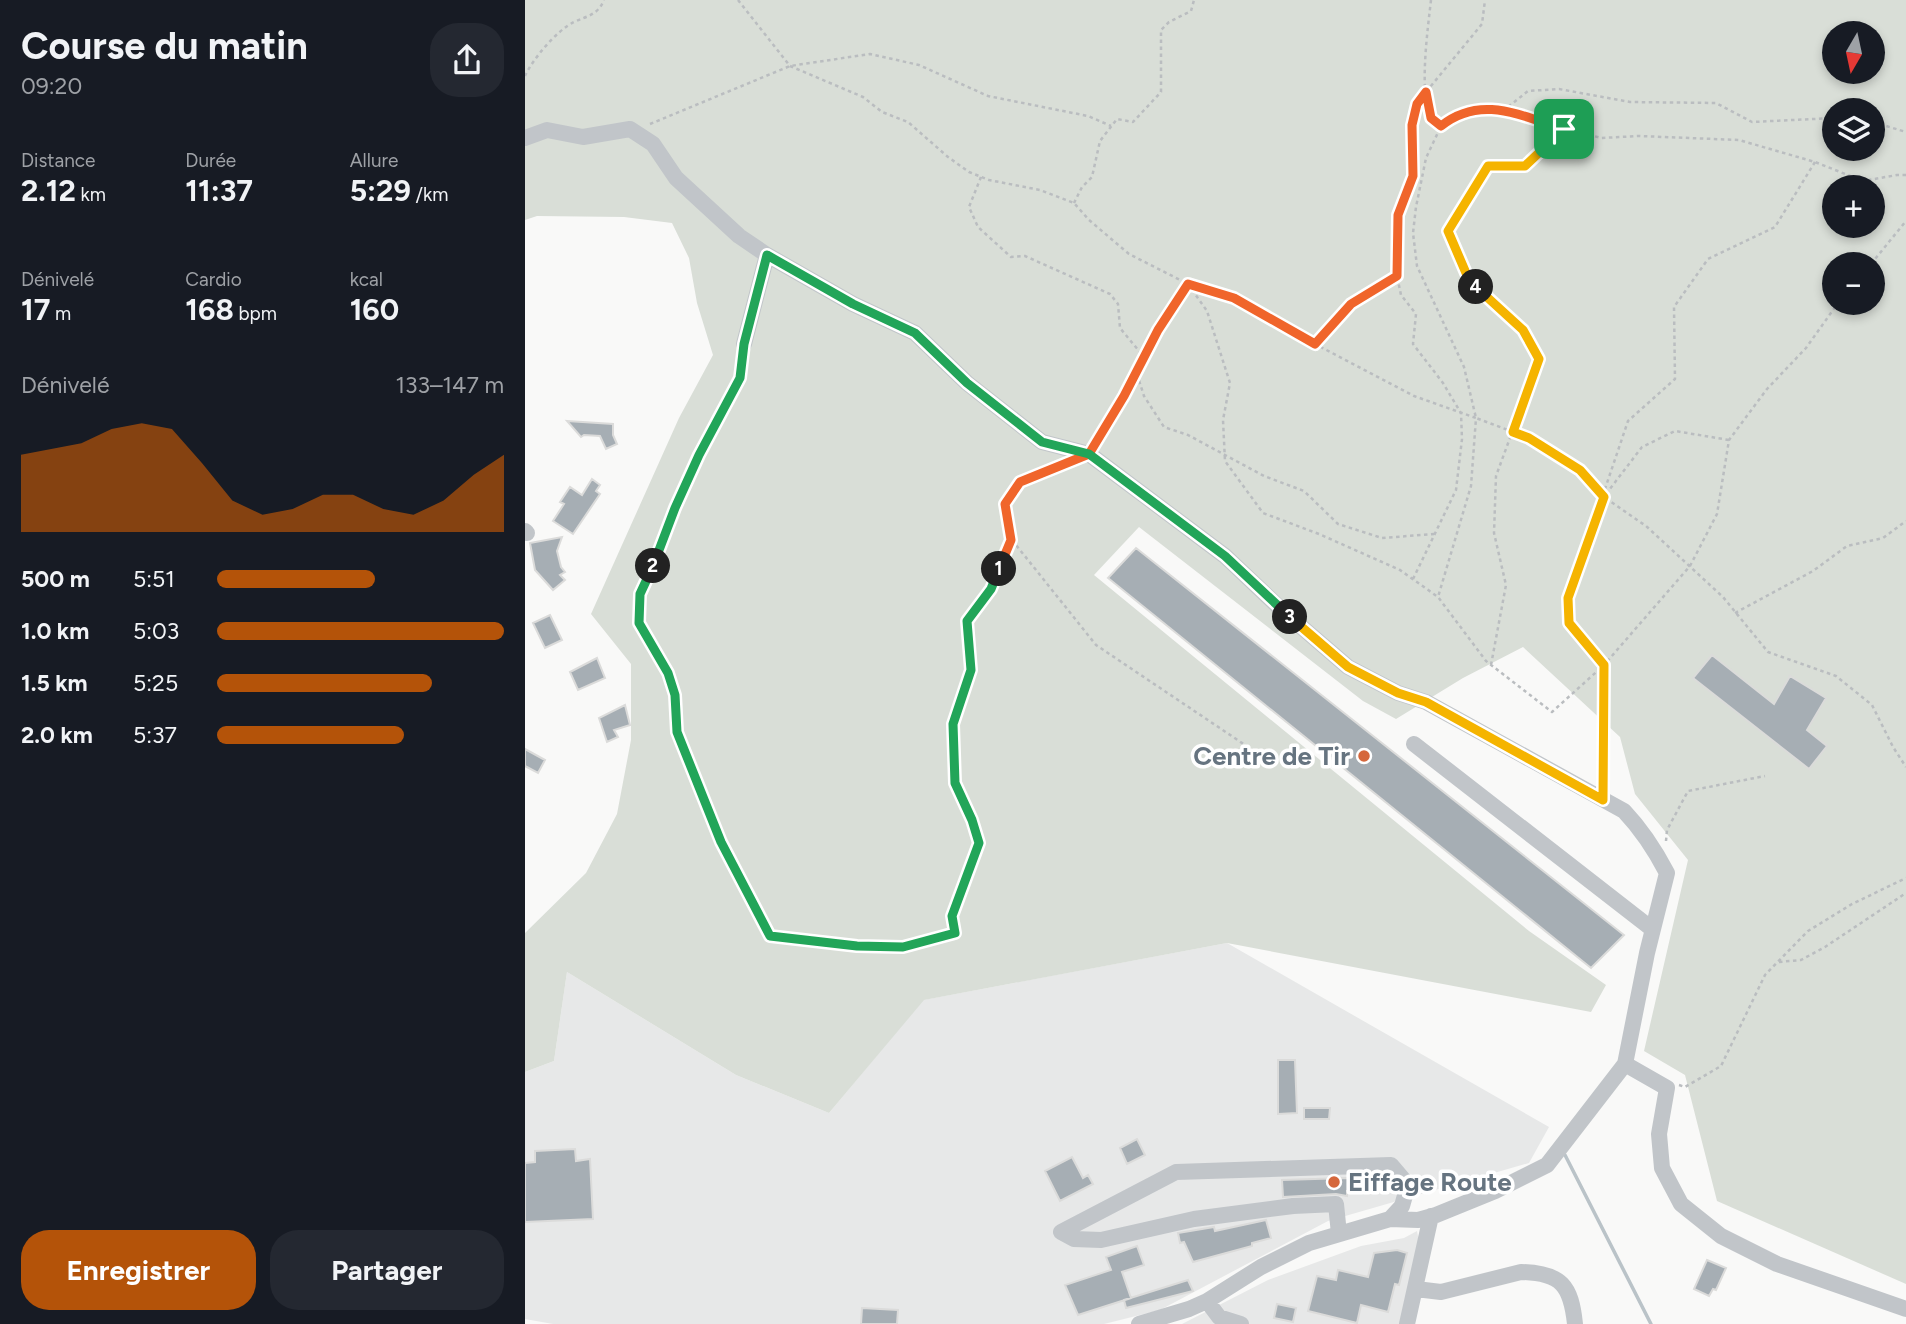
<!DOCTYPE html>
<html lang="fr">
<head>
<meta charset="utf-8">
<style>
  :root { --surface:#171b24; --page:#242831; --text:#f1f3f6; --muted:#9ea1a6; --accent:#b45309 }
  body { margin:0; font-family:Figtree,sans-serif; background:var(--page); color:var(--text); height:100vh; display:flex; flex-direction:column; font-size:26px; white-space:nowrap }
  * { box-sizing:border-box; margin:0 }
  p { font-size:23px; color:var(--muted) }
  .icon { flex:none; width:38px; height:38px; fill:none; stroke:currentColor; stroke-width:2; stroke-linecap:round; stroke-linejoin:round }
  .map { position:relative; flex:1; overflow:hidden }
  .details { display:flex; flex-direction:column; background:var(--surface); width:525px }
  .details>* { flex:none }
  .needle { width:46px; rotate:189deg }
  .controls { position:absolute; left:1297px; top:21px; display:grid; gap:14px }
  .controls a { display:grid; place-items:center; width:63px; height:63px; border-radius:50%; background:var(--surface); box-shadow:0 4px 10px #0003; font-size:35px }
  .pin { position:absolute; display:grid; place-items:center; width:60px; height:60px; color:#fff; margin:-30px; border-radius:14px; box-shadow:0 4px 10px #0006 }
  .km { position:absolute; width:35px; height:35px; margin:-18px; border-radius:50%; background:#222; color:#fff; font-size:19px; line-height:35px; text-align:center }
  .round { display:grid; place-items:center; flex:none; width:74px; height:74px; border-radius:28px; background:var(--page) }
  .overview { display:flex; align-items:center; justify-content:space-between; height:119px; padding:0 21px }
  h1 { font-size:38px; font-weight:700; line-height:52px }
  .stats { display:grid; grid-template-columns:repeat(3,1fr); gap:10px; height:119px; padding:7px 21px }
  .stats div { display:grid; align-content:center }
  .stats b { font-size:30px; font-weight:700 }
  .stats small { font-size:19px; font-weight:400 }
  .stats p { font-size:19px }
  .chart { height:196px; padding:14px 21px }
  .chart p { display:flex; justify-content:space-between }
  .chart svg { width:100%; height:126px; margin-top:7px; fill:var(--accent); opacity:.7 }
  .button { display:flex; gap:14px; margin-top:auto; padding:14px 21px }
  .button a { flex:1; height:80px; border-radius:28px; background:var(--accent); color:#fff; font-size:28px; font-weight:700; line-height:80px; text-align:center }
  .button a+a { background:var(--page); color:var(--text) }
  ul { padding:0 21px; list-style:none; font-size:23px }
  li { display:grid; grid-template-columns:112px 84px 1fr; align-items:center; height:52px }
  li i { height:18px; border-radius:9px; background:var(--accent) }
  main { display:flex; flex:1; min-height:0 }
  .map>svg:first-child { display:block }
</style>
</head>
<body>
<main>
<section class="details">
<div class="overview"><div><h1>Course du matin</h1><p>09:20</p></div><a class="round"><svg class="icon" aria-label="share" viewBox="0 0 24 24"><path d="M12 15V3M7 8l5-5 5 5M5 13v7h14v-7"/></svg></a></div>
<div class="stats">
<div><p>Distance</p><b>2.12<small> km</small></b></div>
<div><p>Durée</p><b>11:37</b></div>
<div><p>Allure</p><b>5:29<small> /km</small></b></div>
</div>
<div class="stats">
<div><p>Dénivelé</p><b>17<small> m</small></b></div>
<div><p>Cardio</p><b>168<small> bpm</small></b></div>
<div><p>kcal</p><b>160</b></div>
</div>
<div class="chart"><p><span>Dénivelé</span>133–147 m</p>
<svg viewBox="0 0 160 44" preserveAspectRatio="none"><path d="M0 44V17L10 15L20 13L30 8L40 6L50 8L60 20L70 33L80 38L90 36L100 31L110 31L120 36L130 38L140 33L150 24L160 17V44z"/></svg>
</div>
<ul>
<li><b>500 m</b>5:51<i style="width:55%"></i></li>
<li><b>1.0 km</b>5:03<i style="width:100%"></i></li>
<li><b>1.5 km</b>5:25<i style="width:75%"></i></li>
<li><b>2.0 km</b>5:37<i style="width:65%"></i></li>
</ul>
<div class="button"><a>Enregistrer</a><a>Partager</a></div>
</section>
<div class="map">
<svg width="1381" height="1324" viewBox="0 0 1381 1324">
  <rect width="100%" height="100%" fill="#f9f9f8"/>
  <!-- built -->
  <path fill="#e7e8e8" d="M702,943L1024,1127L1004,1163L803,1221L635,1310L579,1324H28L0,1319V1072L29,1061L42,972L211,1075L304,1113L398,1000Z
    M892,1231L895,1246L876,1324H657L743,1280L836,1246L879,1238Z"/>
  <!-- green -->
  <path fill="#d9ded7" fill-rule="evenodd" d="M0,0H1381V1284L1192,1201L1160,1075L1119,1051L1163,860L1110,794L1095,737L998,647L938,678L871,719L838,701L614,527L569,575L1004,931L1081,985L1066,1012L702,943L399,1000L304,1113L211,1075L42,972L29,1061L0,1072V933L61,873L92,814L106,740V664L66,614L154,418L188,355L172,303L164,258L147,223L99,217L12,216L0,220ZM1309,33H1348V72H1309ZM1309,110H1348V149H1309ZM1309,187H1348V226H1309ZM1309,264H1348V303H1309Z"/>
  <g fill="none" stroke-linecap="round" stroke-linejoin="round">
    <!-- stream -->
    <path stroke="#bac3c8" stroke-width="3.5" d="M1040,1155L1126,1324"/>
  </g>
  <!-- building -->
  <path fill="#a6aeb4" stroke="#dbdbda" stroke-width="2" d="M42,421L88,424V435L92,444L81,449L75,436L59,435L56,437Z
    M67,479L75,485L71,491L75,494L48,534L28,521L39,504L35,502L45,487L57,495Z
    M37,537L32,551L36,567L40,572L35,575L40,580L28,590L10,570L5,543Z
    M611,548L1099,935L1066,968L583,578Z
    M25,615L37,640L20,648L8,623Z
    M1187,655L1249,704L1265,676L1301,698L1282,730L1302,746L1284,769L1168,678Z
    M72,658L80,678L53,690L45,672Z
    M100,705L105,725L89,730L93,737L82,742L74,718Z
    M0,749L20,760L13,773L0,766Z
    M753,1060H770L772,1113L753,1114Z
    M779,1108H805L804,1119H779Z
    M612,1139L620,1155L602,1164L595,1148Z
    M50,1149L51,1161L65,1159L68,1219L0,1222V1163L10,1162V1151Z
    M547,1157L558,1178L563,1175L568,1184L535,1201L520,1171Z
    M822,1178L827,1179V1191H822V1196L811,1194L758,1197L757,1180Z
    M741,1220L746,1238L727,1243V1246L668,1262L659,1242L655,1243L653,1233L689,1227L690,1231Z
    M612,1246L619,1265L597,1272L606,1298L553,1315L540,1285L586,1270L581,1257Z
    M872,1250L882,1253L874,1285L870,1284L863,1312L836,1305L832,1323L783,1311L792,1276L811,1280L813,1270L843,1277L849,1253Z
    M1182,1260L1201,1268L1191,1290L1188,1289L1184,1296L1169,1289Z
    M663,1280L668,1291L601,1308L599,1300Z
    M752,1304L771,1308L768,1322L749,1318Z
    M337,1308L373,1310L372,1324H336Z"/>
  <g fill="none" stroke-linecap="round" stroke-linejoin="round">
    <!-- path -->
    <path stroke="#babdc0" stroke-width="2.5" stroke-dasharray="3.5 3.5" stroke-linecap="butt" d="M213,0L265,66L338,97L357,112L383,122L423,157L444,172L464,180L515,190L549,203L564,220L604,254L663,284L709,297L790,344L889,396L951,418L946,486L913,597L961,661L1027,712L1079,665L1078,784
      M906,0C903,27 894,91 905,115C907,120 912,123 916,126
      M0,76C7,60 32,30 49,22C62,16 73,15 79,0
      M978,111L1003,91L1034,89L1105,102L1191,103L1227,122L1309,118
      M1348,122L1381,132
      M125,124L265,66L345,54L394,65L463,96L563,116L586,126
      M1290,162L1250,227L1183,259L1149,307L1150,379L1103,421L1043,598L1044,623L1079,665L1165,566L1192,514L1204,440L1242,389L1281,348L1313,303
      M1381,175H1372L1338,181L1290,162L1214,140L1114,136L1076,138L980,111L954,109L931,114L916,126L901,158L891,207L888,233L892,266L939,367L951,418L1004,438L1055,469L1079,497L1121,526L1198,597L1243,652L1311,676L1347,705L1368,747L1381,767
      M456,177L444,207L453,227L486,257L500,256L585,294L593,304L595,328L619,357
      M549,203L557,187L567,177L575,141L592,119L608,122L636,92V30L644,22L666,11L669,0
      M1346,264L1381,221
      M663,284L682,311L705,383L698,420L700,461L738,513L794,534L875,570L913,597
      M790,344L826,304L872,276
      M217,358L215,378L174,455L150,508L115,594L114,623L143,673L150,695L152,732L196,842L245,936L332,946L378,947L430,933L427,917L455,843L447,820L430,783L428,725L446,670L442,620L466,588L487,540L480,504L495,482L539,463
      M612,374L619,396L639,427L663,435L739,476L779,491L813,524L857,538L909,534
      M570,443C602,391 629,336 663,284
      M1081,494L1117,447L1150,431L1204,440
      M487,540L571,645L732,753
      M888,579L931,490L937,439L936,413L918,383L888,344L891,314L876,295L872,276L873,215L888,176L887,125L892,104L901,92L957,24L960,0
      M1210,613L1288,571L1322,546L1358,538L1381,521
      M966,665L981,585L969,533L971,476L1014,359L998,330L944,280L923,231L963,166H1000L1039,129
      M1141,841L1142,830L1163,791L1240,776
      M1254,962L1276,960L1300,947L1381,893
      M1154,1085L1160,1087L1196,1066L1240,975L1283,931L1327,904L1381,878"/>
    <!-- minor -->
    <path stroke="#c1c5c9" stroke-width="16" d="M0,138L22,130L58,137L105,129L128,144L151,178L214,236L242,255L328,304L390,333L442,383L517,442L564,454L700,556L758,611L823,667L873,693L901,702L1099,811C1117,830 1130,850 1142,873L1122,953L1100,1064L1022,1165L970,1191L911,1215L893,1220L865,1219L784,1243L736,1267L682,1301L664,1309L614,1324
      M219,344L242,255
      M0,531L2,533
      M889,744L1127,929
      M1100,1064L1142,1088L1134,1134L1137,1168L1156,1204L1196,1236L1252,1264L1381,1309
      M814,1234L811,1204L768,1206L669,1219L576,1240L549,1239L536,1232L651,1172L866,1165L883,1185L877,1206L865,1219
      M891,1289L916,1292L996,1272C1037,1273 1046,1286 1050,1324
      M682,1301L694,1317L716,1324
      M882,1324L906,1216"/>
  </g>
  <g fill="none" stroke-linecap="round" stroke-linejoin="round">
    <defs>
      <path id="split-1" d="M474,569L486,540L480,504L495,482L564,454L599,396L633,330L663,284L709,298L790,344L826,304L872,276L873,215L888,176L887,125L892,104L901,92L906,118L916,126C956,94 996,116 1039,129"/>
      <path id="split-2" d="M128,566L115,594L114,623L143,673L150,695L152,732L196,842L245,936L332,946L378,947L430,933L427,916L454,843L447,820L430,783L428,724L446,670L442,621L466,589L474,569"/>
      <path id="split-3" d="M128,566L150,508L174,455L215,378L219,344L242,255L328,304L390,333L442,383L517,442L564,454L700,556L765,617"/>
      <path id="split-4" d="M765,617L823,667L873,693L901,702L1078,800L1079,665L1044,623L1043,598L1079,497L1055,470L1004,438L988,432L1014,359L998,330L951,287"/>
      <path id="split-5" d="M951,287L944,280L923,231L963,166H1000L1039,129"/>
    </defs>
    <!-- split-1 casing -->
    <use href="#split-1" stroke="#fff" stroke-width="14"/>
    <!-- split-2 casing -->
    <use href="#split-2" stroke="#fff" stroke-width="14"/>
    <!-- split-3 casing -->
    <use href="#split-3" stroke="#fff" stroke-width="14"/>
    <!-- split-4 casing -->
    <use href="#split-4" stroke="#fff" stroke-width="14"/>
    <!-- split-5 casing -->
    <use href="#split-5" stroke="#fff" stroke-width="14"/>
    <!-- split-1 -->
    <use href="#split-1" stroke="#f0652b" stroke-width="9"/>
    <!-- split-2 -->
    <use href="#split-2" stroke="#22a559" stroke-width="9"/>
    <!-- split-3 -->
    <use href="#split-3" stroke="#22a559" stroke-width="9"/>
    <!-- split-4 -->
    <use href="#split-4" stroke="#f5b400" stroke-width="9"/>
    <!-- split-5 -->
    <use href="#split-5" stroke="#f5b400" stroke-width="9"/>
  </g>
  <!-- markers -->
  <g fill="#d5673c" stroke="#fff" stroke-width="2.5">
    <circle cx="839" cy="756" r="7"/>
    <circle cx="809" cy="1182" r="7"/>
  </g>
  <g text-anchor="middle" stroke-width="7" stroke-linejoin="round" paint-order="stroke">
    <!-- poi labels -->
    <g font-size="26" font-weight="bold" fill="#667480" stroke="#fff" text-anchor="end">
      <text x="825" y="765">Centre de Tir</text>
      <text x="823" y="1191" text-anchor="start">Eiffage Route</text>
    </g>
  </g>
</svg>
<div class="controls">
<a><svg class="needle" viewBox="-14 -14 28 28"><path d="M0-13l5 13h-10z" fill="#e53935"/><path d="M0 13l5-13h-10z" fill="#9ea1a6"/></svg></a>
<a><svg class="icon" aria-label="layers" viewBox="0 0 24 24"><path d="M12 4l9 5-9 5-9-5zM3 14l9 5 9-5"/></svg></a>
<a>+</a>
<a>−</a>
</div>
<div class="pin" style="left:1039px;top:129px;background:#1e9e55"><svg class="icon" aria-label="arrive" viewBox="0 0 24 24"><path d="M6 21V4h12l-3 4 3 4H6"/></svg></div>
<b class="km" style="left:474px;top:569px">1</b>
<b class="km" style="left:128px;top:566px">2</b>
<b class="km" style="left:765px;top:617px">3</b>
<b class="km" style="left:951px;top:287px">4</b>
</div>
</main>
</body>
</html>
